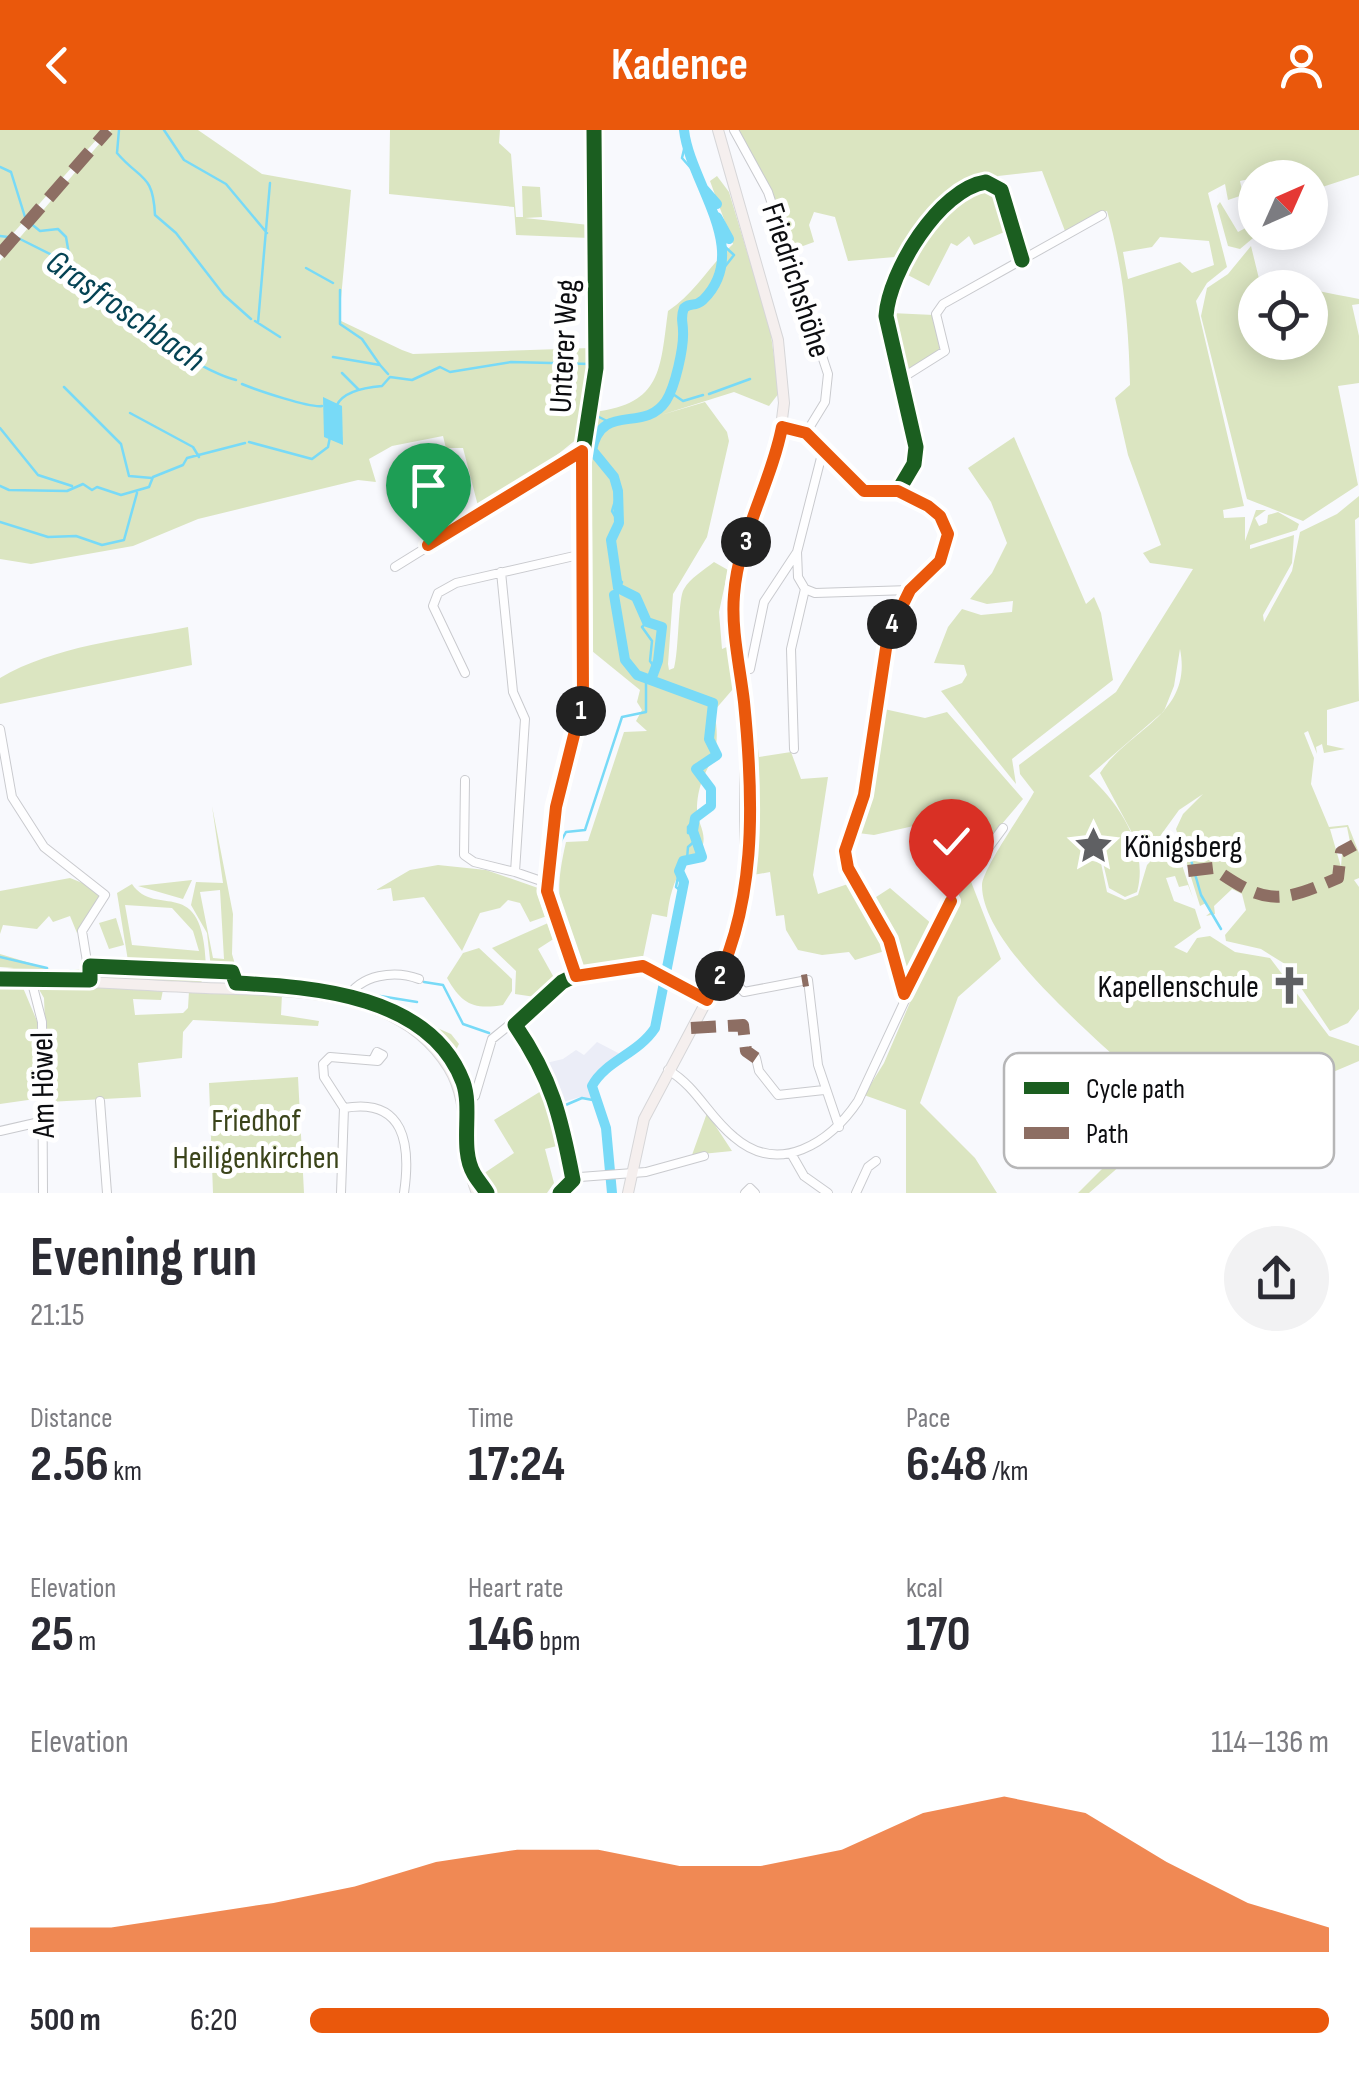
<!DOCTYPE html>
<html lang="en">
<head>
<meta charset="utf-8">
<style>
  :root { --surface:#fff; --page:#f2f2f3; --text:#2b2b33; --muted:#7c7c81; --accent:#ea580c }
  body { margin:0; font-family:"Sofia Sans Condensed",sans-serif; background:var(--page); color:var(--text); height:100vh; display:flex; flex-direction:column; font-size:38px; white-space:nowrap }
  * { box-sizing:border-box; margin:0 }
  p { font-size:32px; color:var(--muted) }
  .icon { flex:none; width:55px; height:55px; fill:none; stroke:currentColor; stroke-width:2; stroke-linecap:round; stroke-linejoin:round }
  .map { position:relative; height:1063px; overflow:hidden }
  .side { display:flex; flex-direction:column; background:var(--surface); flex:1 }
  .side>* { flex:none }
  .needle { width:65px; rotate:45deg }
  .fabs { position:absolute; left:1238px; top:30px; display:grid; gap:20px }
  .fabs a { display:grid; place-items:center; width:90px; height:90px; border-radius:50%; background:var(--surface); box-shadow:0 5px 25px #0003; font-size:50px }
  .pin { position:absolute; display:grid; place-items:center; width:85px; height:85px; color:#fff; margin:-102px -42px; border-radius:50% 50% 50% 0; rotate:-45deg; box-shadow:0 0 10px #0007 }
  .pin .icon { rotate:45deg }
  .km { position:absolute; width:50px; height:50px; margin:-25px; border-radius:50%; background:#222; color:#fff; font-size:28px; line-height:50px; text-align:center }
  .round { display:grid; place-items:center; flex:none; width:105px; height:105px; border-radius:52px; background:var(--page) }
  .summary { display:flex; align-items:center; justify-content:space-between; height:170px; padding:0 30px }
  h1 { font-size:55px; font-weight:700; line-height:75px }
  .figures { display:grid; grid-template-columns:repeat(3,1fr); gap:15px; height:170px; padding:10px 30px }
  .figures div { display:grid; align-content:center }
  .figures b { font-size:50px; font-weight:700 }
  .figures small { font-size:28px; font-weight:400 }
  .figures p { font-size:28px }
  .chart { height:280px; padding:20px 30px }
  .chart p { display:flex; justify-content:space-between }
  .chart svg { width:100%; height:180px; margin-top:10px; fill:var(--accent); opacity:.7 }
  ul { padding:0 30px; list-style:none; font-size:32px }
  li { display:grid; grid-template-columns:160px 120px 1fr; align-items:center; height:75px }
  li i { height:25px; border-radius:12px; background:var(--accent) }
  header { display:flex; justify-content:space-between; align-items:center; height:130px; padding:0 30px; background:var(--accent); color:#fff; font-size:45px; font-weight:700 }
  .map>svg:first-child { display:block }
</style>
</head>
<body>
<header><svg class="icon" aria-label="back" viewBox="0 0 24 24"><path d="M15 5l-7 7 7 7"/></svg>Kadence<svg class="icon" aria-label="person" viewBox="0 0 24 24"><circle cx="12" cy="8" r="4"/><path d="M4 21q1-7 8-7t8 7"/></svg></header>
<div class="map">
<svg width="1359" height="1063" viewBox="0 0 1359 1063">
  <rect width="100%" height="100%" fill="#f8f9fd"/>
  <!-- built -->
  <path fill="#ebedf7" d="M597,912L624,926L595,946L593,971L580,967L560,973L542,934L563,929L576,920L584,925Z"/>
  <!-- green -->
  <path fill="#dbe5c1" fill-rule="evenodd" d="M0,0H105L0,118Z
    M111,0H198L262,44L351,60L339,190L402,220L413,224L590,218L578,308L525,351L478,376L463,318H446L443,306L392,316L369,329L376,352L358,350L198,389L133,416L31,434L0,429V131Z
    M390,0H500L499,13L511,24L516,87H523L522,56L540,57L542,87L525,88L589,95V108L516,105L514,77L389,64Z
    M734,0H1359V45L1310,61V48L1279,47L1277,43L1240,51L1243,65L1228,70L1225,54L1208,63L1227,137L1207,153L1196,171L1244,376L1223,380L1224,388L1245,387V411L1256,380H1266L1255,388L1259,396L1267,393L1268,385L1278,382L1299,394L1297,400L1250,415V419L1294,405L1292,433L1263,485L1264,492L1292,441L1300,402L1337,384L1359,366V387L1355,390L1359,571L1327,580V615L1345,619L1324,623L1322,614L1316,617L1317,624L1308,601L1304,603L1314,628L1311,654L1329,697L1348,695L1359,723V748L1354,750L1359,757V879L1348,893L1330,901L1285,834L1261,819L1226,811L1225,805L1246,780L1242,764L1232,759L1214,776L1215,784L1206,786L1211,782L1206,773L1200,776L1176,699L1183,684L1203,664L1179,680L1145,727L1100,643C1130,598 1193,585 1180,519L1174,556L1164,581L1089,646C1120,674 1149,719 1137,762L1125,767L1109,758L1099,716L1092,713L1083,717L1089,730L1101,733L1107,762L1125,770L1138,765L1147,735L1173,708L1193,768L1188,755L1179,757L1175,746L1166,748L1174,771L1195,779L1201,798L1174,817L1187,823L1197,808L1210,806L1235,822L1270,828L1329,906L1359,916V931L1307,953L1277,983L1229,932L1195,970L1169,973L1155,966C1114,920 983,822 982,756C981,741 1024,681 1034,662L1020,644L1019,635L1116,562L1193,439L1150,433L1143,423L1161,415L1128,325L1115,268L1130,255C1129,196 1123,137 1107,81L1065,101L1042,41L998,46L1009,100L974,115L969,106L957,116L951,113L929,156L902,142L895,127L848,131L835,87L814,82L809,95L814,112L792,120L778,85L788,76L775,72ZM1160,107L1209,111L1214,135L1192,143L1180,132L1128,149L1123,122L1152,117ZM1347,697L1351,717L1342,723L1341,737L1330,699Z
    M717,46L729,62L770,198L779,263L769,276L734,262L661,285L705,272L727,302L729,311L707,407L673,464L668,534L669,540L674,538C679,520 678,467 684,459C690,448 704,440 714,432L728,440L719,482L722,519L729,516L733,559L714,581C725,635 700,631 697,676C696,694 709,702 701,721C697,728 689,729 684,736C673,750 669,770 667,787L652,784L642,832L582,839C559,788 553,767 566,712L588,711L624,602L647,601L636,591L642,580L637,572L640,560L592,521L586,320L595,282C662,273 660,240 668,181C695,163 709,136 733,114L710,51Z
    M1220,72L1238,102L1253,94L1259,103L1240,119L1228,116L1217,76Z
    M1251,116L1261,157L1255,158V212H1310V158L1265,157L1264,152C1297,156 1327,163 1359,169V174L1352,175L1359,206V253L1338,256L1358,355L1303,391L1247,369L1201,186L1207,158L1228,144Z
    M891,183L934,185L940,222L902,242Z
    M1014,307L1086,474L1094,467L1101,483L1113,550L1012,629L1016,654L941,561L962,553L967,545L964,535L934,533L948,497L962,479L981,485L1012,482L1013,471L987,474L970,469L992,443L1007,413L991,372L968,338Z
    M188,497L192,535L0,574V548C54,516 127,509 188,497Z
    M753,578L759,627L791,622L801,649L828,647L813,745L818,764L851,753L888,820L855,830L849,822L822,825L798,820L786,800L784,785L776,786L770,742L753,745L750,580Z
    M884,579L925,588L947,582L1023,669L973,728L970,723L979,684L973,676L952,684L945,698L961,724L958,731L931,692L874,705L858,703L872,664Z
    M212,676L233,784L232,824L238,845L211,838L207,803L191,775L196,752L223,753ZM220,760L224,829L213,828L200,762Z
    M438,735L486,740L538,758L547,786L530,792L520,773L508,770L500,778L480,783L462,821L424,767L393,771L391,758L376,760L410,740Z
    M70,748L90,756L101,769L77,803L70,786L53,792L49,786L37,799L3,795L0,804V761Z
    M970,749L1001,829L958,867L920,973L975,1028L997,1063H906V980L864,965L884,933L955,768Z
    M192,750L183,769L138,756Z
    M132,754C156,790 203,741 206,836L129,837L117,763ZM125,775L172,778L193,801L199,821L132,815Z
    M890,758L933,795L904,850L890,795L873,769Z
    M116,788L124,815L109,819L99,793Z
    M548,793L555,808L538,819L557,853L542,868L515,864L516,841L492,818Z
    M479,818L512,849V861L503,875C473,880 462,874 447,848L463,823Z
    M0,824L60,842L87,838V844H0V840L14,838L0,837Z
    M94,839L206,841L201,853L94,848Z
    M0,852L21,853L37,891L42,968L0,974Z
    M40,854L163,860L161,870L133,869L135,885L183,883L188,878L189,861L282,864L281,885L319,891L318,896L193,890L183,902L182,928L138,933L141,967L48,972L44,868L37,856Z
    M428,894L451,904L459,914L452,928L425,901Z
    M298,947L304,1063H213L209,953Z
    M1228,949L1230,953L1198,984L1170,992L1089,1063H1078L1157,984L1195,980Z
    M546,958L565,1014L545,1019L554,1053L547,1063H480L474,1050L514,1023L494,990Z
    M707,983L732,1021L692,1025Z"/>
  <!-- water -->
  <path fill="#78daf7" d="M323,267L342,276L343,315L324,307Z"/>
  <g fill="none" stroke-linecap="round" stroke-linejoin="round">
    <!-- stream -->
    <path stroke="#78daf7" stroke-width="2.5" d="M119,0L117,23C141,51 153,43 155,85L176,103L224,165L251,189
      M164,0L184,30L226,54L267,103
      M686,11L682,28L697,45
      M0,37L11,42L25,87
      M29,92L40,101L58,99L66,107L70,130L75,134
      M0,106L8,107
      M18,108L82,140L83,147L116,177L127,181C139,203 212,245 236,250
      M722,114L734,125L723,139
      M306,138L333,153
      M340,160V194L362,209L380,235
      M255,191L280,207
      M258,193L270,53
      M333,227L380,235L388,244
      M342,243L358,259
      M590,252L591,239
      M242,254C259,261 310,278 322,276
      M64,257L121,314L129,346L152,348
      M670,262L683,271L703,265
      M709,264L750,249
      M337,275C344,260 370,257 382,256L390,247L412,250L440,237L450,242L511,232L590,234
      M130,283L193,317L199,327
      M595,285L609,292
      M0,298L38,345L72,356
      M249,312L312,329L328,317L330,307
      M0,356L9,360L67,361L83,354L92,360L97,357L121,365L149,357L153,347L183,335L187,328L245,313
      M618,361L612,381L619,393
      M0,392L48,407L76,406L102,415L124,410L137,363
      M615,447L622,452L619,459
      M647,492L642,497L652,511L650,531L655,538
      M694,704L688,703V697L695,688
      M1187,716L1201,765L1221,799
      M687,729L688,717L696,710
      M679,741L676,757L681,761
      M554,773L561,711L566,702L585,700L622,587L646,582V550
      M0,827L47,838
      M70,841L291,850L326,857
      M424,852L443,855L463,894L489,903
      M380,866L417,872
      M534,925L554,971
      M561,977L582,968L598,971"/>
    <!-- river -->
    <path stroke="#78daf7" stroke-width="10" d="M703,58L717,74
      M717,87L729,109
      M651,550L658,531L662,497L647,492L636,467L618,458L611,410L619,393L618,361L614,347L592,320C602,271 644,304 666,271C675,257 684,218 683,201C683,191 680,188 684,178C692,171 694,178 703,170C753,121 690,54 684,0
      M612,1063L606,998L592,956C605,931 638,924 655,898L684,752L679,741L683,731L702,727L693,701L695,688L711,676V659L696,639L717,625L709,609L713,573L637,545L625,530L614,465"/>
    <defs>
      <path id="minor" d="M734,0L768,62L828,244L825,272L806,303
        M902,248L945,221L936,184L943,174L1102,85
        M782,297L806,303L864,361H898L914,334L916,317L886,186C889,142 939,59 986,52L1001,60L1022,130
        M898,361L940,386L947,404L945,422L910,461L888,505L864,665L845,721L848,738L889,811L904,865
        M395,437L582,321
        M501,442L513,562L525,589L515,742L547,753
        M805,459L815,463L910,460
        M750,539L764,472L797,422
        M465,543L433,476L438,463L456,453L583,424
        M0,599L12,667L44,717L105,765L82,801L90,850
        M794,619L791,519L805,459L798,447L797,422L823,320
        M465,650L464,725L474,732L515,742
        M723,840L744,862L802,851
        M576,845L547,761L555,677L583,569L581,335L596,238L594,0
        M31,849L42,892L43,1063
        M808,850L818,935L839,997
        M347,869C360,844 395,840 419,849
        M756,928L759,941L778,965L824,960
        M373,930L377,922L383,925L378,931L330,927L323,934L324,947L344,978C405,967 411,1015 404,1063
        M668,940C697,957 708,986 734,1007C779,1046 830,1013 858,971L955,763L1003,698
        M100,971L107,1063
        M463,976L475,966L492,909L569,847L643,836L707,869
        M0,1001L44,991
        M792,1025L804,1046L828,1063
        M341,1063L344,978
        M560,1063L580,1047L646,1042L704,1026
        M745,1063L750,1058L755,1063
        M856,1063L868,1037L876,1031"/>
      <path id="major" d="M0,849C69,850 137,855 206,858C289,861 399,856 449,938C472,976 460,1022 477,1063
        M628,1063L644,989L723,840L745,769V581L734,472L740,429L779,313L784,273L778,210L718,0"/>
    </defs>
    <!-- minor casing -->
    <use href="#minor" stroke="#c9cace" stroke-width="10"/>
    <!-- major casing -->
    <use href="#major" stroke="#d6d6d8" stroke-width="12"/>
    <!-- minor -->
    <use href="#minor" stroke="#fefeff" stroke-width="8"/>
    <!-- major -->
    <use href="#major" stroke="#f5efee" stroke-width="10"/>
    <!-- quiet -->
    <path stroke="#8d6e63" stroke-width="12" stroke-dasharray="25 12" stroke-linecap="butt" d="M0,124L108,0
      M1188,741L1213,738C1266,775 1278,774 1338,748L1341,722L1354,715
      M802,851L808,850
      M691,898L743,895L746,921L756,928"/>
    <defs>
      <path id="cycleway" d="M782,297L806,303L864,361H898L914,334L916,317L886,186C889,142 939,59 986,52L1001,60L1022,130
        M0,849L90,850V836L232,842L236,853C314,857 430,865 463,952C473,980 459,1018 474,1044C478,1051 483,1056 487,1063
        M560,1063L573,1050C561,987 552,949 515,895L562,852L576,845L547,761L555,677L583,569L581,335L596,238L594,0"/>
    </defs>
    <!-- cycleway casing -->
    <use href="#cycleway" stroke="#fff" stroke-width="21"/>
    <!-- cycleway -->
    <use href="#cycleway" stroke="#1b5e20" stroke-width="15"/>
  </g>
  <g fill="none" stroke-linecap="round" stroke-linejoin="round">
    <defs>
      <path id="route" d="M428,415L582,321L583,569L556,677L547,761L576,846L643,836L707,870C758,781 754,671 744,572C740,537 731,500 734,465C738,407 771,354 782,297L806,303L864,361H898L928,376L940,386L948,404L940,431L910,460L888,505L864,665L845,721L848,738L889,810L904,864L951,771"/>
    </defs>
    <!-- route casing -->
    <use href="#route" stroke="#fff" stroke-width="20"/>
    <!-- route -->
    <use href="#route" stroke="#ea580c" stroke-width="12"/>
  </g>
  <!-- icons -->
  <defs>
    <symbol id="sight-bare" viewBox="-9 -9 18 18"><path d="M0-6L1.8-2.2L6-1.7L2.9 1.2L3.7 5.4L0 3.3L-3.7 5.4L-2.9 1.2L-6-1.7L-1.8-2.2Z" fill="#5f6063" stroke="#fff" stroke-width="2.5" paint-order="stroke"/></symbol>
    <symbol id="church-bare" viewBox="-9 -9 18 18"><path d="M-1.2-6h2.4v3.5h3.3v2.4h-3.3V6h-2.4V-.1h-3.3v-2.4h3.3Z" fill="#5f6063" stroke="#fff" stroke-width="2.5" paint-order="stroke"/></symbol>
  </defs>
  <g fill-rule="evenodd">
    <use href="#sight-bare" x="1066" y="688" width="55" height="55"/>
    <use href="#church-bare" x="1262" y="828" width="55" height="55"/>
  </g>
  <g text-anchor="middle" stroke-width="10" stroke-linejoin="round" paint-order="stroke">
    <!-- street labels -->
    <g font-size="32" fill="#0c0d10" stroke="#fff">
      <text transform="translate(797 150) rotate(72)" y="11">Friedrichshöhe</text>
      <text transform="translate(563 216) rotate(-87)" y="11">Unterer Weg</text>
      <text transform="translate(42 955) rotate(-91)" y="11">Am Höwel</text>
    </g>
    <!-- poi labels -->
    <g font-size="32" fill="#0c0d10" stroke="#fff" text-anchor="start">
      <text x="1124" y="727">Königsberg</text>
      <text x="1259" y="867" text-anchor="end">Kapellenschule</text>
    </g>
    <!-- park labels -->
    <g font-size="32" fill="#3b441a" stroke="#fff">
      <text x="256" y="1001">Friedhof<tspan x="256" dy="37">Heiligenkirchen</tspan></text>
    </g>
    <!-- water labels -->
    <g font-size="35" font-style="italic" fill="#054354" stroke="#fff">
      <text transform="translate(126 180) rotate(35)" y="12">Grasfroschbach</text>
    </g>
  </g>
  <!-- legend -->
  <rect x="1004" y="923" width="330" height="115" rx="15" fill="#fff" stroke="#b6b6b7" stroke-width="2.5"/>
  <rect x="1024" y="952" width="45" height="12" fill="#1b5e20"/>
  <rect x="1024" y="997" width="45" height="12" fill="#8d6e63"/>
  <g font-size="28" fill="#0c0d10">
    <text x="1086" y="968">Cycle path</text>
    <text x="1086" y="1013">Path</text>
  </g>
</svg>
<div class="fabs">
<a><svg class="needle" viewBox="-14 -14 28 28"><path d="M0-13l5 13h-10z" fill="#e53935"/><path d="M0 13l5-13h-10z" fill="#7c7c81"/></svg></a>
<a><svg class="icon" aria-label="locate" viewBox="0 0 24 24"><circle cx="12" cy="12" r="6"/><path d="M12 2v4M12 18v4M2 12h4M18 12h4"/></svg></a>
</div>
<div class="pin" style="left:428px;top:415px;background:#1e9e55"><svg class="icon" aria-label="arrive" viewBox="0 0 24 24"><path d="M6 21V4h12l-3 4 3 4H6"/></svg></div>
<div class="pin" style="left:951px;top:771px;background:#d93025"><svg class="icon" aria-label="check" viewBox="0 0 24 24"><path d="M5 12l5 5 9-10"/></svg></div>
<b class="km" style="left:581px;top:581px">1</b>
<b class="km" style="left:720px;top:846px">2</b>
<b class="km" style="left:746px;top:412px">3</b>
<b class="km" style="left:892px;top:494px">4</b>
</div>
<section class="side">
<div class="summary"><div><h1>Evening run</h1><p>21:15</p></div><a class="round"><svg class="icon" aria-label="share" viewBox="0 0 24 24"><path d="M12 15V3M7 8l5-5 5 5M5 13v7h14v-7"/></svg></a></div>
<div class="figures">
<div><p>Distance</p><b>2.56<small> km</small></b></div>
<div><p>Time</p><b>17:24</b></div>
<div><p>Pace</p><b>6:48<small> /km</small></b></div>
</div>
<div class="figures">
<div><p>Elevation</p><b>25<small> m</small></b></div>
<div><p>Heart rate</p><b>146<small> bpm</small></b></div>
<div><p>kcal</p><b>170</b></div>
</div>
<div class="chart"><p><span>Elevation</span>114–136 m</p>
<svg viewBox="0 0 160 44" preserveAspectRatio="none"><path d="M0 44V38L10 38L20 35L30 32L40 28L50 22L60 19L70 19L80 23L90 23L100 19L110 10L120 6L130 10L140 22L150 32L160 38V44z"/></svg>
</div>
<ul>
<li><b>500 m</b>6:20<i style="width:100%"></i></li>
</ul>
</section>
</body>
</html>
